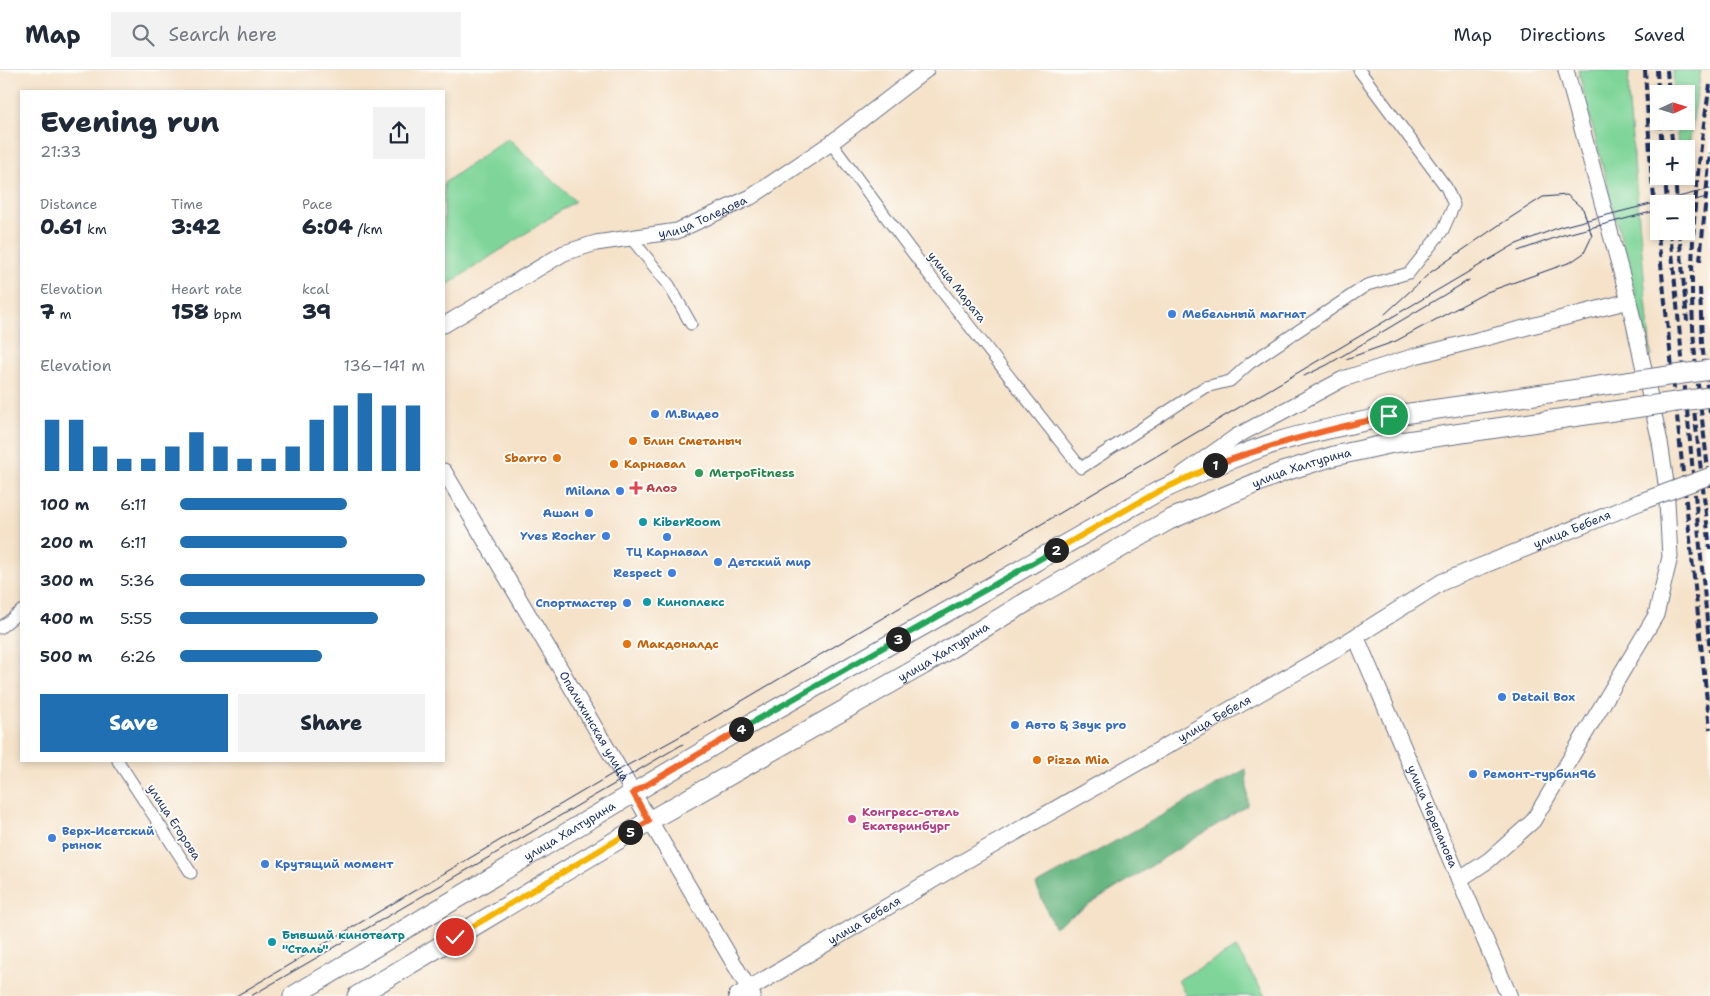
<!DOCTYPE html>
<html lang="en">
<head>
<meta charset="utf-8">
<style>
  :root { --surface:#fff; --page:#f2f2f3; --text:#1f2937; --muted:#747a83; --line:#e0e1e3; --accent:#1f6fb2 }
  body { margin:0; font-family:"Shantell Sans",sans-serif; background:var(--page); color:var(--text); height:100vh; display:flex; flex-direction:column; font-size:19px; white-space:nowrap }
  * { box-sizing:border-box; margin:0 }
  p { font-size:16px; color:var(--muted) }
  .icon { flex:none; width:28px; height:28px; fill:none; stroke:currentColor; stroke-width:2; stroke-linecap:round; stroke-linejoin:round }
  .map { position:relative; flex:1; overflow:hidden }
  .side { position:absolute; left:20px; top:20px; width:425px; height:672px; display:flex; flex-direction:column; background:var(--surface); border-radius:0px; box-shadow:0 2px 8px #0003 }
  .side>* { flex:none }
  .needle { width:32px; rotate:86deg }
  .fabs { position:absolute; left:1650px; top:15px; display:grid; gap:10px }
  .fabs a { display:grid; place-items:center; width:45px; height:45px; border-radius:0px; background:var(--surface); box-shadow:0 2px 8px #0003; font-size:25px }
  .pin { position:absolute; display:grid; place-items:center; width:42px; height:42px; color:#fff; margin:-21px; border:2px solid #fff; border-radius:50%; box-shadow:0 1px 5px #0007 }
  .km { position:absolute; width:25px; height:25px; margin:-12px; border-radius:50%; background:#222; color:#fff; font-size:14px; line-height:25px; text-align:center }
  .round { display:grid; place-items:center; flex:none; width:52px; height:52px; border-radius:0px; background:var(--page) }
  .headline { display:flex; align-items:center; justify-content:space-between; height:85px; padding:0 20px }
  h1 { font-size:28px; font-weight:800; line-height:38px }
  .figures { display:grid; grid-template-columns:repeat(3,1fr); gap:8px; height:85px; padding:5px 20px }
  .figures div { display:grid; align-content:center }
  .figures b { font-size:21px; font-weight:800 }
  .figures small { font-size:14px; font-weight:400 }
  .figures p { font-size:14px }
  .chart { height:140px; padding:10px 20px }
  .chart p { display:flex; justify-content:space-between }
  .chart svg { width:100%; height:90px; margin-top:5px; stroke:var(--accent); stroke-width:6 }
  .button { display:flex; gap:10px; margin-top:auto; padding:10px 20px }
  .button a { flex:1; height:58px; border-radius:0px; background:var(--accent); color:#fff; font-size:20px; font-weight:800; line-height:58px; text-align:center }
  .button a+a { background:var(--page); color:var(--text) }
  ul { padding:0 20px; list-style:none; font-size:16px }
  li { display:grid; grid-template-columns:80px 60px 1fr; align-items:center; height:38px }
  li i { height:12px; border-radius:6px; background:var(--accent) }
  header { display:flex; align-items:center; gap:30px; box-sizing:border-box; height:70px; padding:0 25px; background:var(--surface); border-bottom:1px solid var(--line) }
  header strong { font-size:24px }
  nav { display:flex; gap:28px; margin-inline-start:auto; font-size:18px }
  .search { width:350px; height:45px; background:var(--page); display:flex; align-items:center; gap:12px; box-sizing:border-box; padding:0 18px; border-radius:0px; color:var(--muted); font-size:19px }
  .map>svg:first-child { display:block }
</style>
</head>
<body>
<header>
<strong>Map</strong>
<div class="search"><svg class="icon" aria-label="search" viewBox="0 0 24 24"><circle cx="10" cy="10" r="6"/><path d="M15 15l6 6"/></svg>Search here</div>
<nav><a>Map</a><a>Directions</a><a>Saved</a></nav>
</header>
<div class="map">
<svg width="1710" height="926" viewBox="0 0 1710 926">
  <rect width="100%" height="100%" fill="#fdfcf7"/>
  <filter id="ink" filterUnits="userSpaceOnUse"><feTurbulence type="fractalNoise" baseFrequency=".02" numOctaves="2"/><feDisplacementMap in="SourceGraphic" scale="10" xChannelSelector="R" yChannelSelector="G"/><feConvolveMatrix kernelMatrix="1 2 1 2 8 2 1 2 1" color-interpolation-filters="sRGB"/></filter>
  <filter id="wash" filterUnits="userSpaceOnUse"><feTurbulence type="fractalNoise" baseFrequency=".0096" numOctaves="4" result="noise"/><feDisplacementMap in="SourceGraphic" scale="20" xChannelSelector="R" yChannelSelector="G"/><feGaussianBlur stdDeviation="1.12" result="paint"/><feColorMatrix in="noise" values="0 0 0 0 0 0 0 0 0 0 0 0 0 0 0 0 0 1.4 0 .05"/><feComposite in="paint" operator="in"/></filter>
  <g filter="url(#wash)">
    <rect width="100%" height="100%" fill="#f5e2c9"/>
    <!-- green -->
    <path fill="#7fd599" stroke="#4d827c" d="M1578,0H1629L1628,23L1651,286Z
      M1673,0H1701L1686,94V79H1678L1676,51H1686V24H1674Z
      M508,68L575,131L444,217V113Z
      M1236,878L1265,926H1186L1178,910Z"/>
    <!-- forest -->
    <path fill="#67b681" stroke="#417270" d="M1246,699L1248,735L1054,857L1036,815Z"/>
  </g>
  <g filter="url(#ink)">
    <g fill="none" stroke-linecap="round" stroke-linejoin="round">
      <defs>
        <path id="minor" d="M831,73L927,202L1081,398L1205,317L1230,311L1250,293L1367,215L1409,203L1443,160L1454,135L1446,117L1359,0
          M631,168L669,215L691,254
          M0,558L21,541
          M118,691L191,803"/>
        <g id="tertiary">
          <path id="s1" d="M444,255L564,183L596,173L677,161L751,127L831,73L926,0"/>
          <path id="s2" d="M444,401L753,926"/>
          <path d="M1183,404L1237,366L1343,309L1415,286L1629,231"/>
          <path d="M1459,810L1489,790L1533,751L1656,545L1670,487L1666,413L1660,372L1629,231L1566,0"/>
        </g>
        <g id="secondary">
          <path id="s3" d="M1356,567L1509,926"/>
          <path id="s4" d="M737,926L956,796L1328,584L1442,512L1640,432"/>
        </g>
        <g id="primary">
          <path id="s5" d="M293,926L729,666L1157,422C1196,404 1236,385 1277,372C1314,361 1351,354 1389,346"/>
          <path id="s6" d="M357,926L649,751L923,595L1033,528L1169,450L1282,402L1334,386L1393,373"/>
        </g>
      </defs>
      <!-- minor casing -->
      <use href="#minor" stroke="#676e83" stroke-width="13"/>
      <!-- tertiary casing -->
      <use href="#tertiary" stroke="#676e83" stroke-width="17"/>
      <!-- secondary casing -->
      <use href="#secondary" stroke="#676e83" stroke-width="18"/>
      <!-- primary casing -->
      <use href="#primary" stroke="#676e83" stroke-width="21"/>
      <!-- minor -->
      <use href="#minor" stroke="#fff" stroke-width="11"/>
      <!-- tertiary -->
      <use href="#tertiary" stroke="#fff" stroke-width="15"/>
      <!-- secondary -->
      <use href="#secondary" stroke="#fff" stroke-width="16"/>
      <!-- primary -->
      <use href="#primary" stroke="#fff" stroke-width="19"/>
      <!-- tram -->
      <path stroke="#1b2f5e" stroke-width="1" d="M1682,134L1706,127
        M1518,181L1563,165L1659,140
        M1346,289L1396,271L1487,222L1571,192L1584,183L1592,166L1583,139L1567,125L1543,127L1496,157L1431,202L1385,244
        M1304,306L1327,295L1469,210
        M236,926L619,700L708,651L1514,175L1560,157L1710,119
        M251,926L683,674"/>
      <!-- rail -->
      <path stroke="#1b2f5e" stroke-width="4" stroke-dasharray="8 4" stroke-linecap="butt" d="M1645,0L1651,99L1710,659
        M1657,0L1659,39
        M1667,0L1669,24
        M1710,15C1696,99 1688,188 1694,274C1698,322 1705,370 1710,418
        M1660,51L1662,79
        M1670,51L1673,79
        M1665,106L1667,134
        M1675,106L1677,134
        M1670,161L1710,582
        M1679,161L1687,251
        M1700,191L1710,83
        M1700,218L1702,273L1710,343
        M1693,331L1710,479"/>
      <defs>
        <path id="secondary-bridge" d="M1640,432L1710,406"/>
        <path id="primary-bridge" d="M1389,346L1710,300
          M1393,373L1710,327"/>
      </defs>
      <!-- secondary-bridge casing -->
      <use href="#secondary-bridge" stroke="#676e83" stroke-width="18" stroke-linecap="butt"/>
      <!-- primary-bridge casing -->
      <use href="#primary-bridge" stroke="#676e83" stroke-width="21" stroke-linecap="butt"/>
      <!-- secondary-bridge -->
      <use href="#secondary-bridge" stroke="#fff" stroke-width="16"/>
      <!-- primary-bridge -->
      <use href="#primary-bridge" stroke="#fff" stroke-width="19"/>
    </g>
  </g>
  <g fill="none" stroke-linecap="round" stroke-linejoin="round" filter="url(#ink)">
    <defs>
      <path id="split-1" d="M1215,395C1275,373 1327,359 1389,346"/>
      <path id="split-2" d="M1056,480L1157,422L1215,395"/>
      <path id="split-3" d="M898,569L1056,480"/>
      <path id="split-4" d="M741,659L898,569"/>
      <path id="split-5" d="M630,762L649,751L633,723L741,659"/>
      <path id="split-6" d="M455,867L630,762"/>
    </defs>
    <!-- split-1 casing -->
    <use href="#split-1" stroke="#fff" stroke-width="10"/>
    <!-- split-2 casing -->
    <use href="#split-2" stroke="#fff" stroke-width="10"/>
    <!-- split-3 casing -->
    <use href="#split-3" stroke="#fff" stroke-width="10"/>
    <!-- split-4 casing -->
    <use href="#split-4" stroke="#fff" stroke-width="10"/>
    <!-- split-5 casing -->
    <use href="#split-5" stroke="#fff" stroke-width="10"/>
    <!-- split-6 casing -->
    <use href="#split-6" stroke="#fff" stroke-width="10"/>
    <!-- split-1 -->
    <use href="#split-1" stroke="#f0652b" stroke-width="6"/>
    <!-- split-2 -->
    <use href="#split-2" stroke="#f5b400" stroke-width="6"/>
    <!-- split-3 -->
    <use href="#split-3" stroke="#22a559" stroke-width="6"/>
    <!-- split-4 -->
    <use href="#split-4" stroke="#22a559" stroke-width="6"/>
    <!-- split-5 -->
    <use href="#split-5" stroke="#f0652b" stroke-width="6"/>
    <!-- split-6 -->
    <use href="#split-6" stroke="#f5b400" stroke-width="6"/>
  </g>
  <!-- markers -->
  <g fill="#3f7fe0" stroke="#fdfcf7" stroke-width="2">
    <circle cx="1172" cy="244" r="5"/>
    <circle cx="655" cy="344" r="5"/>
    <circle cx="620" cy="421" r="5"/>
    <circle cx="589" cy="443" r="5"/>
    <circle cx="606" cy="466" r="5"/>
    <circle cx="667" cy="467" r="5"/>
    <circle cx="718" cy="492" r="5"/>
    <circle cx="672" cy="503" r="5"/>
    <circle cx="627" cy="533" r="5"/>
    <circle cx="1502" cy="627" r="5"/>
    <circle cx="1015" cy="655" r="5"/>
    <circle cx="1473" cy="704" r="5"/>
    <circle cx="52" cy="768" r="5"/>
    <circle cx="265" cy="794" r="5"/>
  </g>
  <g fill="#e8710a" stroke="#fdfcf7" stroke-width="2">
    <circle cx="633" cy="371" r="5"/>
    <circle cx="557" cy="388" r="5"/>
    <circle cx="614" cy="394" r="5"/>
    <circle cx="627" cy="574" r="5"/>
    <circle cx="1037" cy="690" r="5"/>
  </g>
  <circle fill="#2e9e5b" stroke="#fdfcf7" stroke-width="2" cx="699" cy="403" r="5"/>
  <path fill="#e0444e" stroke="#fdfcf7" stroke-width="2" d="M633.5 410.5h5v5h5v5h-5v5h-5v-5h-5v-5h5z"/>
  <g fill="#0f9aa8" stroke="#fdfcf7" stroke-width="2">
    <circle cx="643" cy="452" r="5"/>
    <circle cx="647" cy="532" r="5"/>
    <circle cx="272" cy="872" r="5"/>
  </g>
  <circle fill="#d1479c" stroke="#fdfcf7" stroke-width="2" cx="852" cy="749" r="5"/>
  <g text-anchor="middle" stroke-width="4" stroke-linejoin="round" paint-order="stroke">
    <!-- street labels -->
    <g font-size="12" fill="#1b2f5e" stroke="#fdfcf7">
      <text dy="4" stroke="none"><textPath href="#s1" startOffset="284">улица Толедова</textPath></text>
      <text transform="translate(957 217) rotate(52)" y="4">улица Марата</text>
      <text dy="4" stroke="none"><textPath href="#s6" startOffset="1084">улица Халтурина</textPath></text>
      <text dy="4" stroke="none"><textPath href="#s4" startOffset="958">улица Бебеля</textPath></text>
      <text dy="4" stroke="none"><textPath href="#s6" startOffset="680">улица Халтурина</textPath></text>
      <text dy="4" stroke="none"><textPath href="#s4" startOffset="552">улица Бебеля</textPath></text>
      <text dy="4" stroke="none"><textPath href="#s2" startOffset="296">Опалихинская улица</textPath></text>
      <text dy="4" stroke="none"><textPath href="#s3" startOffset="195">улица Черепанова</textPath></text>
      <text transform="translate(174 752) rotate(57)" y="4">улица Егорова</text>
      <text dy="4" stroke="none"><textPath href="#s5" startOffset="322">улица Халтурина</textPath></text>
      <text dy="4" stroke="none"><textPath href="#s4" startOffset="148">улица Бебеля</textPath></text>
    </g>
    <!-- shop labels -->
    <g font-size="12" font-weight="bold" fill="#366cbe" stroke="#fdfcf7" text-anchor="start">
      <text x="1182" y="248">Мебельный магнат</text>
      <text x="665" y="348">М.Видео</text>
      <text x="610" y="425" text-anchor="end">Milana</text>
      <text x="579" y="447" text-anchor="end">Ашан</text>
      <text x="596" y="470" text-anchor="end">Yves Rocher</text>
      <text x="667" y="486" text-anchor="middle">ТЦ Карнавал</text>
      <text x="728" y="496">Детский мир</text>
      <text x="662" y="507" text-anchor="end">Respect</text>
      <text x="617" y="537" text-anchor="end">Спортмастер</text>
      <text x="1512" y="631">Detail Box</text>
      <text x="1025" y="659">Авто &amp; Звук pro</text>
      <text x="1483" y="708">Ремонт-турбин96</text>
      <text x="62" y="765">Верх-Исетский<tspan x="62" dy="14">рынок</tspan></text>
      <text x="275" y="798">Крутящий момент</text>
    </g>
    <!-- food labels -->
    <g font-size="12" font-weight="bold" fill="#c56008" stroke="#fdfcf7" text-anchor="start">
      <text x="643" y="375">Блин Сметаныч</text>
      <text x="547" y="392" text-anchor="end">Sbarro</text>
      <text x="624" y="398">Карнавал</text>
      <text x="637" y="578">Макдоналдс</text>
      <text x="1047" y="694">Pizza Mia</text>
    </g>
    <!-- leisure labels -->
    <g font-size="12" font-weight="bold" fill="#27864d" stroke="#fdfcf7" text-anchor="start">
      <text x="709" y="407">МетроFitness</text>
    </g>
    <!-- health labels -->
    <g font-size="12" font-weight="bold" fill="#be3a42" stroke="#fdfcf7" text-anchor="start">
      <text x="646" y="422">Алоэ</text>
    </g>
    <!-- culture labels -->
    <g font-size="12" font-weight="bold" fill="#0d838f" stroke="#fdfcf7" text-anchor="start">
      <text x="653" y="456">KiberRoom</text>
      <text x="657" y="536">Киноплекс</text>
      <text x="282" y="869">Бывший кинотеатр<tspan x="282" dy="14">"Сталь"</tspan></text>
    </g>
    <!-- hotel labels -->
    <g font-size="12" font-weight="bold" fill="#b23c85" stroke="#fdfcf7" text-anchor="start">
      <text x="862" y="746">Конгресс-отель<tspan x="862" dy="14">Екатеринбург</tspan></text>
    </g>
  </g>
</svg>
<div class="fabs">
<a><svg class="needle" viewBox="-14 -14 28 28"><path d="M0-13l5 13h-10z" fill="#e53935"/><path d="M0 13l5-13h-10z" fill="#747a83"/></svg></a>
<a>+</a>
<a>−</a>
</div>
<div class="pin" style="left:1389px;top:346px;background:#1e9e55"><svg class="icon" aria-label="arrive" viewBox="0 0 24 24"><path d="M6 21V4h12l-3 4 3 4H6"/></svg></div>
<div class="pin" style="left:455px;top:867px;background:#d93025"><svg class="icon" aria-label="check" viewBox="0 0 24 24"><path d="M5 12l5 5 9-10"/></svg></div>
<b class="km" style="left:1215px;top:395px">1</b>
<b class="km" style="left:1056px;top:480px">2</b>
<b class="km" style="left:898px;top:569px">3</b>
<b class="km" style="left:741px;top:659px">4</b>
<b class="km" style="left:630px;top:762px">5</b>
<section class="side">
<div class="headline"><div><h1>Evening run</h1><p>21:33</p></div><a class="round"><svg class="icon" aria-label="share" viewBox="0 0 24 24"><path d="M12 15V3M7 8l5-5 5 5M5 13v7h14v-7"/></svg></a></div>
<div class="figures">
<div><p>Distance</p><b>0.61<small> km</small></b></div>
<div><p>Time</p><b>3:42</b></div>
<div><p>Pace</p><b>6:04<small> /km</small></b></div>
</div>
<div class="figures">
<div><p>Elevation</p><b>7<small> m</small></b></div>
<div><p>Heart rate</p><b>158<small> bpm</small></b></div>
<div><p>kcal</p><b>39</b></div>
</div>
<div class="chart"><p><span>Elevation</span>136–141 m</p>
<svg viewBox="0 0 160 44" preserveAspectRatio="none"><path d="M5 44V19M15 44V19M25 44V32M35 44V38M45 44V38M55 44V32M65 44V25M75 44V32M85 44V38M95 44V38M105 44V32M115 44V19M125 44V12M135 44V6M145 44V12M155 44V12"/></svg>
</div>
<ul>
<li><b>100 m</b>6:11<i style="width:68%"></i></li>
<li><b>200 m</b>6:11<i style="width:68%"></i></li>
<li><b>300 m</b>5:36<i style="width:100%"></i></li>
<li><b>400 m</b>5:55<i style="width:81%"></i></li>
<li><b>500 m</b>6:26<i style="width:58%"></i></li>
</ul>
<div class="button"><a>Save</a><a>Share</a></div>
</section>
</div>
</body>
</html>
